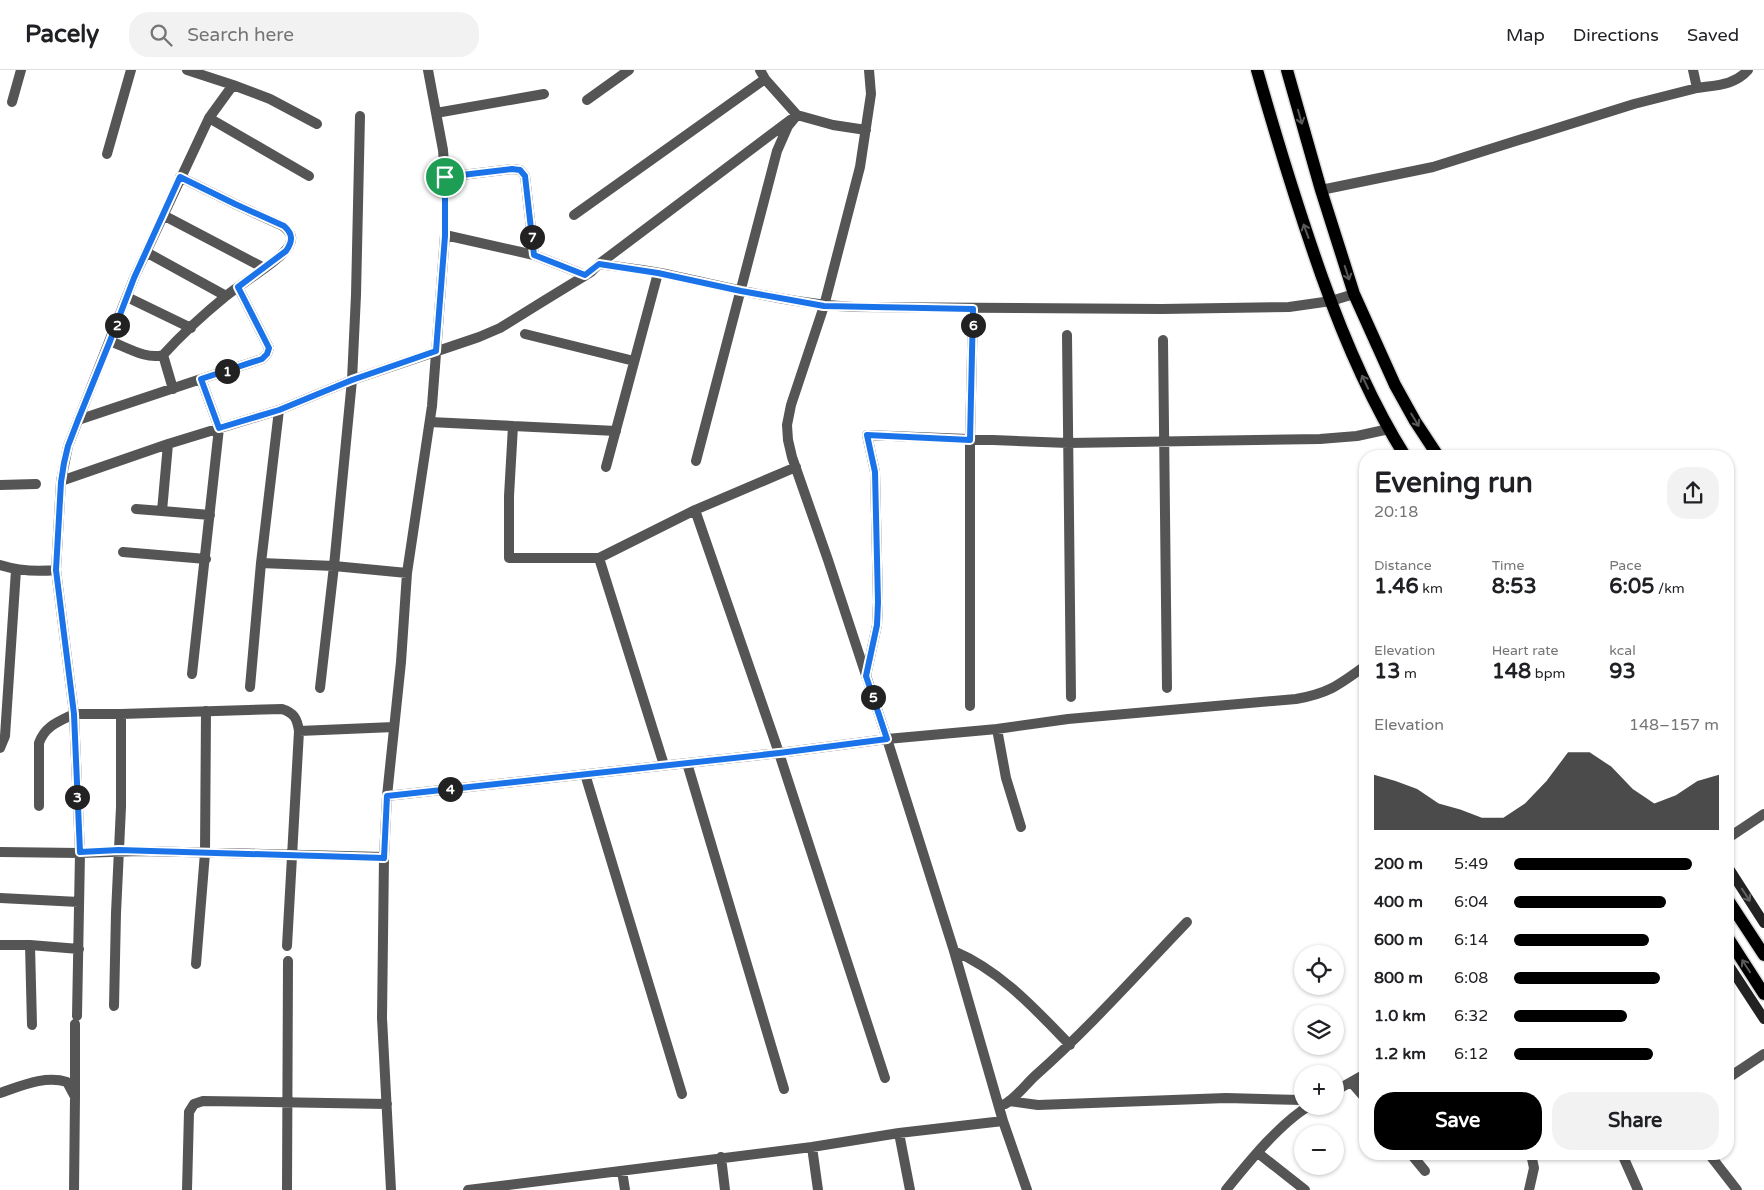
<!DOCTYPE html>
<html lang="en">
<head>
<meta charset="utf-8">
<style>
  :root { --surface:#fff; --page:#f2f2f2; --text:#202124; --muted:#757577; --line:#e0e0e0; --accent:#000 }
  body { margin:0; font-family:"Varela Round",sans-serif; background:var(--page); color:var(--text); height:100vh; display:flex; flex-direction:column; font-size:19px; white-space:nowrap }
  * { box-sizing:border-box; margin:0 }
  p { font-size:16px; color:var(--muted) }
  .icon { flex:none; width:28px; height:28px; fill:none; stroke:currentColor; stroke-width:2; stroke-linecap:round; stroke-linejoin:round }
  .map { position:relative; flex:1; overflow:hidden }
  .sheet { position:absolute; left:1359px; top:380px; width:375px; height:710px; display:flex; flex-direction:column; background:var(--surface); border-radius:20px; box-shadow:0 1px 4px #0004 }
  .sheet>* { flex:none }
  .controls { position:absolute; left:1294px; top:875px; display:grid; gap:10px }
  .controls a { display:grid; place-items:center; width:50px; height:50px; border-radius:50%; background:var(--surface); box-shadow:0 1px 4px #0004; font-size:25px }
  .pin { position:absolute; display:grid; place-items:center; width:42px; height:42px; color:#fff; margin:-21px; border:2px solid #fff; border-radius:50%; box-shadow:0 1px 5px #0007 }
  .km { position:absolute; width:25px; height:25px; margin:-12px; border-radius:50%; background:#222; color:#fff; font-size:14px; line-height:25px; text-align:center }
  .round { display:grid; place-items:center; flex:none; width:52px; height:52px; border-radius:20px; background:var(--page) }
  .overview { display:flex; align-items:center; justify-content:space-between; height:85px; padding:0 15px }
  h1 { font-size:28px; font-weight:700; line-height:38px }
  .figures { display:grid; grid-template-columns:repeat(3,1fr); gap:8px; height:85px; padding:5px 15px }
  .figures div { display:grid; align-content:center }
  .figures b { font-size:21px; font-weight:700 }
  .figures small { font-size:14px; font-weight:400 }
  .figures p { font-size:14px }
  .chart { height:140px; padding:10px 15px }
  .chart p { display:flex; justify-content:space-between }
  .chart svg { width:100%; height:90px; margin-top:5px; fill:var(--accent); opacity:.7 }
  .action { display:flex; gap:10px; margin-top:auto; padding:10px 15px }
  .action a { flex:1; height:58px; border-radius:20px; background:var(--accent); color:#fff; font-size:20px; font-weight:700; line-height:58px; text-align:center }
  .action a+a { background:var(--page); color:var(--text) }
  ul { padding:0 15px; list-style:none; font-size:16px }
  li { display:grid; grid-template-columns:80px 60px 1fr; align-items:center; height:38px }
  li i { height:12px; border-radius:6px; background:var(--accent) }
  header { display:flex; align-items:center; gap:30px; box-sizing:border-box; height:70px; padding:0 25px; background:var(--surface); border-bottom:1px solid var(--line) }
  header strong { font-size:24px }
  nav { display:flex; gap:28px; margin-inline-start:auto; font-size:18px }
  .search { width:350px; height:45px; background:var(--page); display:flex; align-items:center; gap:12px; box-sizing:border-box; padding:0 18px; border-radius:20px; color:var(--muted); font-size:19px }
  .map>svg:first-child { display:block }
</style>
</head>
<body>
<header>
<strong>Pacely</strong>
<div class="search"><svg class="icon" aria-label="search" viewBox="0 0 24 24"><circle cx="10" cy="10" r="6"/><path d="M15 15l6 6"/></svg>Search here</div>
<nav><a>Map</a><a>Directions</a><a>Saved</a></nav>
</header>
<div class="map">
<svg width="1764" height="1120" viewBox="0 0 1764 1120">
  <rect width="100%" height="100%" fill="#fff"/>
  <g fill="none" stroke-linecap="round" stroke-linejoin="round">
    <defs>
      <path id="primary" d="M1257,0C1277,70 1298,139 1322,207C1344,269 1370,330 1405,386
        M1287,0L1321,120L1354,224L1395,315L1415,351L1438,386
        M1728,830L1764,885
        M1728,868L1764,924"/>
    </defs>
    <!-- primary casing -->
    <use href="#primary" stroke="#dbdbdb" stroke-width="15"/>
    <!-- street -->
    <path stroke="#555" stroke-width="10" d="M428,0L443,80L445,107V165L432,336L407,503L401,592L387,726L779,683L887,669L828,490L792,387L788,370L787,355L791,335L824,236L860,97L871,24L869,0
      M1693,0L1697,18C1717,15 1735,15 1748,0
      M233,15L270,29L317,54
      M587,30L629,0
      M12,32L21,0
      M436,43L544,24
      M209,48L309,106
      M107,84L131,0
      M445,107L512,99L520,100L525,106L534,185
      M1321,120L1433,97L1634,34L1697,18
      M163,145L264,198
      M574,145L765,9
      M445,165L534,185L585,205
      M146,182L226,226
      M599,194L797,45L833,55L866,60
      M127,227L191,258
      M525,264L634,291
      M1067,265L1071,627
      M1163,270L1167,618
      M110,271C126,277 147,290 163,285C182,264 204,244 226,226C240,214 281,190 289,176C294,167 290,162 283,156L235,134L180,107
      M163,285L173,319
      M201,309L262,289L267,284L269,278L238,217
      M78,350L201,309L219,358L192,604
      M430,352L616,361
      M513,356L509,426V488H599L695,440L796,397
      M168,374L162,441L210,445
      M696,391L777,81L788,56L797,45L765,9L760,0
      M606,397L658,203
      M61,411L168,374L279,340L352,310L479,267L500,258L542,232L591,202L599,194C619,197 640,199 660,203C724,216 788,234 854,237L1162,239L1289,237L1331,231L1354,224
      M0,415L36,414
      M136,439L162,441
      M695,440L779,683L885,1008
      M123,482L206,489
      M599,488L664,695
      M261,493L334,496L407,503
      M0,495C19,501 36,502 56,500
      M866,606L877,555L878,532L875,402L867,365L1068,373L1320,369L1357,366L1389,359
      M250,617L261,493L279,340
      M320,618L334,496L352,310L356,225L360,46
      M970,636V370L973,239
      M121,644L282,639C294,643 297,648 299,661L287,876
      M997,659L1006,708L1021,757
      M299,661L394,657
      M0,678L5,666L16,500
      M687,693L784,1019
      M585,704L682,1024
      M1728,768L1764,744
      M0,782L80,783L74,644C58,652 45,656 39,673V736
      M384,787L387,726
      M0,828L79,832
      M0,875H30
      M954,881C1001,901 1035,939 1070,975
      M196,894L205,783L206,641
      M114,936L116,843L121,737V644H74L56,500L61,411L68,376L134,208L209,48L233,15L187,0
      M77,946L80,783L140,781L384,787L382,948L391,1120
      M75,954V1026
      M32,955L30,875L79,879
      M1728,1008L1764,984
      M1351,1012L1365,1028
      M1335,1021L1365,1004
      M0,1023C21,1016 45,1005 67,1012L75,1027L74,1120
      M1009,1031L1038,1035L1226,1028L1302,1030
      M1005,1034C1016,1028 1026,1014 1036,1005C1089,958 1137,904 1187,852
      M899,1063L910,1120
      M812,1077L818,1120
      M1258,1083L1305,1120
      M1411,1084L1425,1101
      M1622,1084L1638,1120
      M1709,1084L1737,1120
      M721,1087L725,1120
      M622,1101L625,1120
      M187,1120L189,1042L194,1034L203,1031L387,1034
      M287,1120L288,891
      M468,1120L812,1077L899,1063L1003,1051
      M1027,1120L1003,1051L954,881L887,669L997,659L1068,649L1296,629C1329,623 1339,615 1365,596
      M1226,1120C1248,1093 1279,1054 1309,1036
      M1529,1120L1534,1098L1531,1084"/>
    <!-- secondary -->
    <path stroke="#222" stroke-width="10" d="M1728,797L1764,853
      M1728,894L1764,949"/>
    <!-- primary -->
    <use href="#primary" stroke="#000" stroke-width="12"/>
  </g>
  <!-- one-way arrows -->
  <defs><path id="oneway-shaft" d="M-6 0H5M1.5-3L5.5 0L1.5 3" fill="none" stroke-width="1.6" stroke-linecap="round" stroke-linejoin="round" transform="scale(1.25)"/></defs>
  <g stroke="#595959">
    <use href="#oneway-shaft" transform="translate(1300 47) rotate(74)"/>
    <use href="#oneway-shaft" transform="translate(1306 161) rotate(-110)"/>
    <use href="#oneway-shaft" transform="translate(1347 203) rotate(72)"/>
    <use href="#oneway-shaft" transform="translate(1365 312) rotate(-115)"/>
    <use href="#oneway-shaft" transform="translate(1415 350) rotate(59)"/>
    <use href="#oneway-shaft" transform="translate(1746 896) rotate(-123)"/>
  </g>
  <use stroke="#646464" href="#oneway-shaft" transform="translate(1746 825) rotate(57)"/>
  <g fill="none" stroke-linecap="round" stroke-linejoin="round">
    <defs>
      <path id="route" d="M512,99L520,100L525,106L534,185L585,205L599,194L658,203L741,221L824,236L973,239L970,370L867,365L875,402L878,532L877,555L866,606L887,669L779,683L387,726L384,788L119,780L80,782L74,644L56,500L61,412L64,393L68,376L78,350L110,271L134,208L180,107L235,134L284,156C293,164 293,171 286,181L238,217L269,278L267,284L262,289L201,309L219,358L279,340L352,310L436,281L445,166V107Z"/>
    </defs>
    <!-- route casing -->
    <use href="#route" stroke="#fff" stroke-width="10"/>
    <!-- route -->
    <use href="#route" stroke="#1a73e8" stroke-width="6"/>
  </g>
</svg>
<div class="controls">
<a><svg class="icon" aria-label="locate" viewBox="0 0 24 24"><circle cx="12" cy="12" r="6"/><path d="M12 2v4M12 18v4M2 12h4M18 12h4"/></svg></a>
<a><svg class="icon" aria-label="layers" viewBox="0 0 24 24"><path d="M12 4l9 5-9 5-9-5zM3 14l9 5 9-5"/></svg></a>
<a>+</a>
<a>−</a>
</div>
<div class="pin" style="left:445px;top:107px;background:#1e9e55"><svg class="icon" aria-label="arrive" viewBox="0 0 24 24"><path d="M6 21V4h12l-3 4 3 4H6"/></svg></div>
<b class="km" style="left:227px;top:301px">1</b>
<b class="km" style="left:117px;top:255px">2</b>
<b class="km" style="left:77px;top:727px">3</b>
<b class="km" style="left:450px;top:719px">4</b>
<b class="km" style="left:873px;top:627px">5</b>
<b class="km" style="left:973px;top:255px">6</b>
<b class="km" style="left:532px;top:167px">7</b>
<section class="sheet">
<div class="overview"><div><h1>Evening run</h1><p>20:18</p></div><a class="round"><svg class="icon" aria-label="share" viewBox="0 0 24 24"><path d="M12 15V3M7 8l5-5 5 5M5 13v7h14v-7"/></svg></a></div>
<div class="figures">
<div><p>Distance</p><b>1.46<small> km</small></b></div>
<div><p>Time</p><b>8:53</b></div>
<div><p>Pace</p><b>6:05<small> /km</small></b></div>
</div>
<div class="figures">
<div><p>Elevation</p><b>13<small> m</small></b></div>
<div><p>Heart rate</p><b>148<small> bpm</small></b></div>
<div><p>kcal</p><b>93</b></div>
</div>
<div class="chart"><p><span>Elevation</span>148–157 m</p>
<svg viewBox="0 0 160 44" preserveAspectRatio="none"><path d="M0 44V17L10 20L20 24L30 31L40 34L50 38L60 38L70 31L80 20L90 6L100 6L110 13L120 24L130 31L140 27L150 20L160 17V44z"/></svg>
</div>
<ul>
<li><b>200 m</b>5:49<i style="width:87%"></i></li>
<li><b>400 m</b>6:04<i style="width:74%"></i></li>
<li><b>600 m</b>6:14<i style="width:66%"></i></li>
<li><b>800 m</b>6:08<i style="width:71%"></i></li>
<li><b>1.0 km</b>6:32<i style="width:55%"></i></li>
<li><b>1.2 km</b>6:12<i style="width:68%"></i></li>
</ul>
<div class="action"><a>Save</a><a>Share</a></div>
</section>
</div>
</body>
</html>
